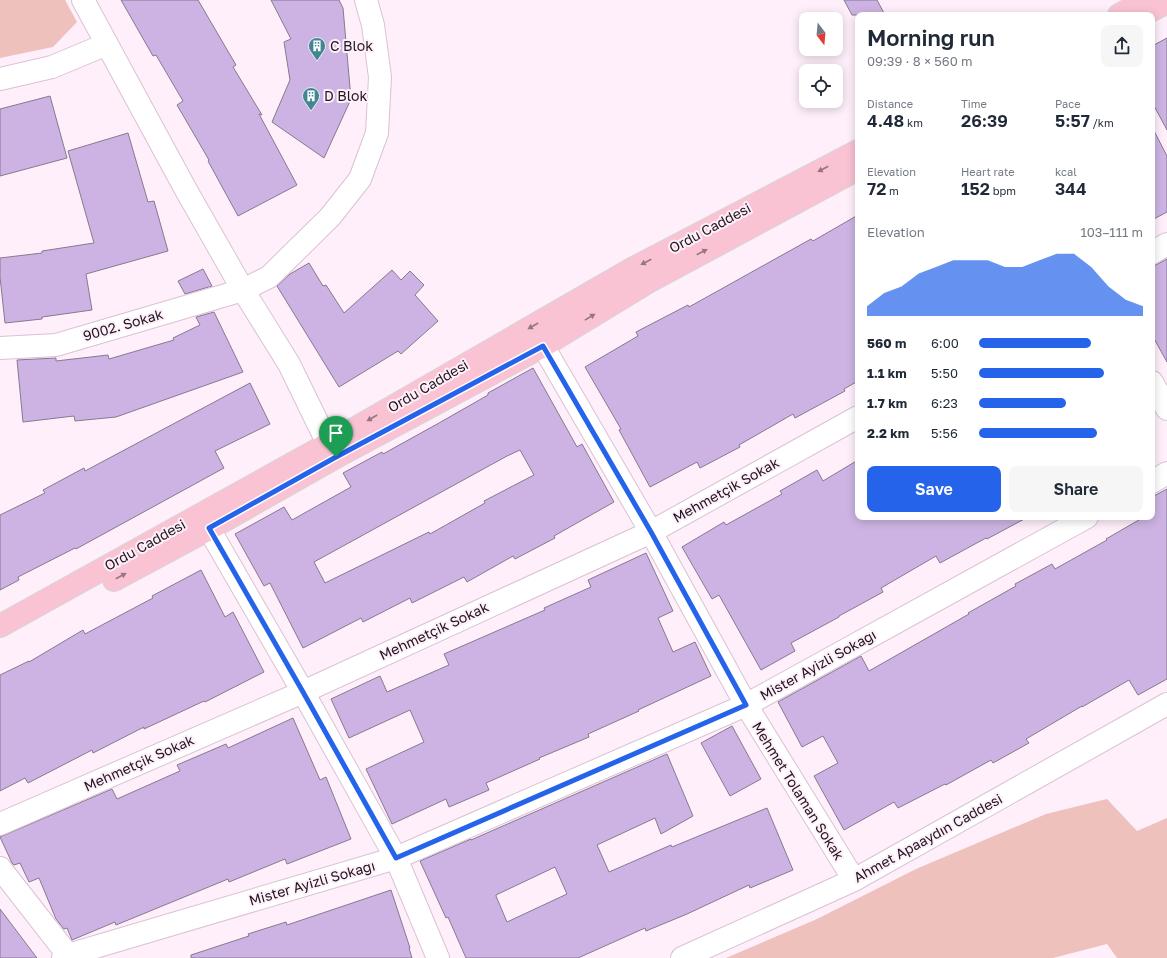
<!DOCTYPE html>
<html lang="en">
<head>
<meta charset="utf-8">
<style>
  :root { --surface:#fff; --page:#f6f6f7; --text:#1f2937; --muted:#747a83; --accent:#2563eb }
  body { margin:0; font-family:"Golos Text",sans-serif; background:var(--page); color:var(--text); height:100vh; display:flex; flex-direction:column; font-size:15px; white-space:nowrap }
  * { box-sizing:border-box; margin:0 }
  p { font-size:13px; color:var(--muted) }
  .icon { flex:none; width:22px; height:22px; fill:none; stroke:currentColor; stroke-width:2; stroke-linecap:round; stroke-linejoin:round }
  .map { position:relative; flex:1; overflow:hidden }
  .side { position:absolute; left:855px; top:12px; width:300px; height:508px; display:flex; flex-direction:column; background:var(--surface); border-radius:8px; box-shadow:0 2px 10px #0003 }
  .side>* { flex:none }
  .needle { width:26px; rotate:164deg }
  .fabs { position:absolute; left:799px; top:12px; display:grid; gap:8px }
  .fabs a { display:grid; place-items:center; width:44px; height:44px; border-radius:8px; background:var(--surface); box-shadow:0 2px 10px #0003; font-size:20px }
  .pin { position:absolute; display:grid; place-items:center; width:34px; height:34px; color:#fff; margin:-41px -17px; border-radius:50% 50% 50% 0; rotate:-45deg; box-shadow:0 0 4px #0007 }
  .pin .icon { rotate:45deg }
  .round { display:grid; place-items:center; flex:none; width:42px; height:42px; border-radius:8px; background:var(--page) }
  .headline { display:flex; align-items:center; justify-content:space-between; height:68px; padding:0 12px }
  h1 { font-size:22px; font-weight:600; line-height:30px }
  .stats { display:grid; grid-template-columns:repeat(3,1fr); gap:6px; height:68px; padding:4px 12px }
  .stats div { display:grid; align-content:center }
  .stats b { font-size:17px; font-weight:600 }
  .stats small { font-size:11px; font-weight:400 }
  .stats p { font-size:11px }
  .chart { height:112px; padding:8px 12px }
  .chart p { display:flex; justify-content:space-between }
  .chart svg { width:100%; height:72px; margin-top:4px; fill:var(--accent); opacity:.7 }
  .action { display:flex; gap:8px; margin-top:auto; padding:8px 12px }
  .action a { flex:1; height:46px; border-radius:8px; background:var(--accent); color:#fff; font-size:16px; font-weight:600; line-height:46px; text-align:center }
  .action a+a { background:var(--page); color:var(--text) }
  ul { padding:0 12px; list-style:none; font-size:13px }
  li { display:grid; grid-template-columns:64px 48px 1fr; align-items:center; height:30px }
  li i { height:10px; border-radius:5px; background:var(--accent) }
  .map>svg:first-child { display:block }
</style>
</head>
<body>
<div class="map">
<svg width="1167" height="958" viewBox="0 0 1167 958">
  <rect width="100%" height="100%" fill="#feeffa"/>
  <!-- green -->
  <path fill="#eec1bd" d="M0,0H65L77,22L53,47L0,58Z
    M1107,799L1137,831L1167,818V958H1117L1107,944L1053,958H726L817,919L916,869L1046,814Z"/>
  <!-- building -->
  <path fill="#cdb3e3" stroke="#867990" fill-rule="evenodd" d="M121,0H198L236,65L233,67L262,115L259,114L297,185L238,216L208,161L209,160L177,105L183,101L156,55L153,56Z
    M271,0H339L343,8L351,99L324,158L272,122L290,80L284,42L291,39Z
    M844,0H877L885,15H852Z
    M1167,38V130L1152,102V46Z
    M50,96L67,158L0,176V109Z
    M1152,127L1167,156V212L1152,220Z
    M128,133L148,202L154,201L168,251L86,274L92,310L42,317V319L5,323L0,277V258L42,253V251L94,243L68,151Z
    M858,215V381L844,389L845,391L795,418L793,414L739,445L740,447L700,468L697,462L650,487L619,430L621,429L585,367L638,336L636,332L688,305L689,307L811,239L813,241Z
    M1167,259V362L1152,335V267Z
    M309,263L323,286L326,285L344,313L392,270L401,280L410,271L424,285L415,295L438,321L401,354L398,351L339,387L277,286L290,274Z
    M203,269L212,286L185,294L178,281Z
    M214,312L243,372L116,417L75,421L74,416L23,422L17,360L56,358V361L108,355L109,359L174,340L173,338L200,325L196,317Z
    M533,368L577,447L582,444L614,502L554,536L555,538L515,559L513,556L467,582L464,577L412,603L410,598L363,622L361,618L303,648L270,583L264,586L235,534L284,507L292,520L351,487L343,473L382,452L383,454L439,423L488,395V393ZM520,450L534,475L484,501L485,503L430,534L429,532L325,583L314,562L507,456Z
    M250,383L270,424L215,451L224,468L76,549L75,548L18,577L19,580L0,590V515L45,493L43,490L84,468L85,471Z
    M858,460V517H1028L987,539L986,538L940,563L936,556L881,588L883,592L839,616V617L791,643L795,651L761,670L719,595L712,599L682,547L724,522L726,525L782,494L780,491L817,470L823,481Z
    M1167,489V679L1138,695L1129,680L1082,707V706L1026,739L1029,743L993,763L991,760L946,785L945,784L898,808L894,802L844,830L814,776L838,763L823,736L802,747L778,702L861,656L869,671L969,614L968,613L1016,586L1015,584L1052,564L1055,569L1107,540L1106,539L1144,517H1152V497Z
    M646,553L673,611L658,618L673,652L695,642L711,676L638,710L639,711L588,734L589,737L539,758L540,759L486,783L489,790L449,807L446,799L392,824L366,769L424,742L410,710L349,738L331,699L380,676L387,692L449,665L444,654L545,610L544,608L591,587L588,580Z
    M201,570L225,617L233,612L264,672L205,702L204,701L144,729V727L93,753L92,750L28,783L25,778L0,791V675L29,661V662L83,630L85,634L153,598L152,596Z
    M293,718L320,780L326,777L351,839L287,864L285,859L229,882L228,879L116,925L115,922L72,940L67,928L64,929L56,919L39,878L29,882L20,863L14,865L12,863L0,837L112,789L117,799L180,771L177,765L226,744L228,748Z
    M732,726L761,779L730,796L701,743Z
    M667,754L693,816L661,834L655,818L597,845L609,872L671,845L672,847L767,808L793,870L750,888L749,885L687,914L646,931L645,928L578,958H466L448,917L446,918L420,861L471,839V840ZM555,867L567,894L507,922L496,896V895Z
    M391,890L410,948H409L412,958H191V955L249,936L248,934L286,922L287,925Z
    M0,909L37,958H0Z"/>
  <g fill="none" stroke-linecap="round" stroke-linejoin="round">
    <defs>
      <path id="minor" d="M83,0L186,190L243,290L289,364L328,444L336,457
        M0,79L52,67L107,44
        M1152,253L1167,244
        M543,346L651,532L746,705L854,880
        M0,348L56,345L243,290L269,277L330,217L360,179L377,133L380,77L373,25L366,0
        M1152,382L1167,409
        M1152,482L1167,473
        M209,529L303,692L396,858L438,958
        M0,824L303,692L651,532L858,417
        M0,868L68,955
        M63,958L68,955L396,858L746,705L1087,517
        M682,958L854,880L1167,704"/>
      <path id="major" d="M1119,15L1147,0
        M1143,15L1167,2
        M114,580L209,529L336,457L543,346L648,282L858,169
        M0,626L328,444L632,269L858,151"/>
    </defs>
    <!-- minor casing -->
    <use href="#minor" stroke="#dac2d4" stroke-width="24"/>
    <!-- major casing -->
    <use href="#major" stroke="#d7d5d6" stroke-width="24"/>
    <!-- minor -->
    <use href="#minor" stroke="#fff" stroke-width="22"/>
    <!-- major -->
    <use href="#major" stroke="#f9c3d4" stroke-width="22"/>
  </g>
  <!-- one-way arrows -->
  <defs><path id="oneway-solid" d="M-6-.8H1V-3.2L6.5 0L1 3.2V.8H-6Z"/></defs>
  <g fill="#977682">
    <use href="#oneway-solid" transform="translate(823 169) rotate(152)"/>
    <use href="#oneway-solid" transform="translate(702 252) rotate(-28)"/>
    <use href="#oneway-solid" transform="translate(646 262) rotate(152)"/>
    <use href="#oneway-solid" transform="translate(590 317) rotate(-31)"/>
    <use href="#oneway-solid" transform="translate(533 326) rotate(150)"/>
    <use href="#oneway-solid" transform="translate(372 418) rotate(150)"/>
    <use href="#oneway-solid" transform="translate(121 576) rotate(-28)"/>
  </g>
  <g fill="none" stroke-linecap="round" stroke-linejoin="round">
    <defs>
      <path id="route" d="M543,346L651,532L746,705L396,858L303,692L209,528L336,457Z"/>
    </defs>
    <!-- route casing -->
    <use href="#route" stroke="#fff" stroke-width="8"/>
    <!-- route -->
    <use href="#route" stroke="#2563eb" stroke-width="5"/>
  </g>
  <!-- icons -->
  <defs>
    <symbol id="building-pin" viewBox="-11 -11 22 30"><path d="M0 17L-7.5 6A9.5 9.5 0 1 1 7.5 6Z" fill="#418792" stroke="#feeffa"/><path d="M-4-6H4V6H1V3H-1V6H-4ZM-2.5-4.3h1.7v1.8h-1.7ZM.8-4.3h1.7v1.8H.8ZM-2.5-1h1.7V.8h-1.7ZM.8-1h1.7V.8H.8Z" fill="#fff"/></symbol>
  </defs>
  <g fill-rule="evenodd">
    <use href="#building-pin" x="307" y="36" width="20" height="27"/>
    <use href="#building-pin" x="301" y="86" width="20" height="27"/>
  </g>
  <g text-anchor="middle" stroke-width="4" stroke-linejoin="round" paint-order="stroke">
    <!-- poi labels -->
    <g font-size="14" fill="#1f171d" stroke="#feeffa" text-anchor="start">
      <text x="330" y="51">C Blok</text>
      <text x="324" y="101">D Blok</text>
    </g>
    <!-- street labels -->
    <g font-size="14" fill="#1f171d" stroke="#feeffa">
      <text transform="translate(710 228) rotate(-28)" y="5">Ordu Caddesi</text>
      <text transform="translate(123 325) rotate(-16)" y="5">9002. Sokak</text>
      <text transform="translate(428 386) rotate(-30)" y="5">Ordu Caddesi</text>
      <text transform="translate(726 490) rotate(-29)" y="5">Mehmetçik Sokak</text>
      <text transform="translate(145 545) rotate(-29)" y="5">Ordu Caddesi</text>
      <text transform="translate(434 631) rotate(-25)" y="5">Mehmetçik Sokak</text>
      <text transform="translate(818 665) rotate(-29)" y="5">Mister Ayizli Sokağı</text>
      <text transform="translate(139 763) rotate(-24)" y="5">Mehmetçik Sokak</text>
      <text transform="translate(798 791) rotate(58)" y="5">Mehmet Tolaman Sokak</text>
      <text transform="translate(928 838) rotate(-29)" y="5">Ahmet Apaaydın Caddesi</text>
      <text transform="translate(312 883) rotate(-16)" y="5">Mister Ayizli Sokağı</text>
    </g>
  </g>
</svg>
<div class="fabs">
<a><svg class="needle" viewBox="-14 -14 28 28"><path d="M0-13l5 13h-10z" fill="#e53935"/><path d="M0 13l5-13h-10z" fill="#747a83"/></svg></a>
<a><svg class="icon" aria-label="locate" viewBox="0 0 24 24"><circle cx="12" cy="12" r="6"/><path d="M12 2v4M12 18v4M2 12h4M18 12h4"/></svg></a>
</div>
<div class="pin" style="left:336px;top:457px;background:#1e9e55"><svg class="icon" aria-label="arrive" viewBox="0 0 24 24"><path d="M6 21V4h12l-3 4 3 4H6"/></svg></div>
<section class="side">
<div class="headline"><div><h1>Morning run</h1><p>09:39 · 8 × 560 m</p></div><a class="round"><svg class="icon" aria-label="share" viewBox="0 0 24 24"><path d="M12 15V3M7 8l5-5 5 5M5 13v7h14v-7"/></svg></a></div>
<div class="stats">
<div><p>Distance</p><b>4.48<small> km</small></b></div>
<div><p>Time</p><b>26:39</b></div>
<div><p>Pace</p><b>5:57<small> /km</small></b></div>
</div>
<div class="stats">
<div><p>Elevation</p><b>72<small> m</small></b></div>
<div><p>Heart rate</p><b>152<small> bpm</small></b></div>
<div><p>kcal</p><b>344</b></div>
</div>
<div class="chart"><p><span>Elevation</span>103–111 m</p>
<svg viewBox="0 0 160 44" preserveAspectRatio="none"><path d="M0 44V38L10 30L20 26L30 18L40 14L50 10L60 10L70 10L80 14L90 14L100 10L110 6L120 6L130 14L140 26L150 34L160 38V44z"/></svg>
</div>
<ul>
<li><b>560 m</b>6:00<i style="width:68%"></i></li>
<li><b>1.1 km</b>5:50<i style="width:76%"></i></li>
<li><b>1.7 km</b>6:23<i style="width:53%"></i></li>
<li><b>2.2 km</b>5:56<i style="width:72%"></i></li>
</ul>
<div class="action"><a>Save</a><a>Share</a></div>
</section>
</div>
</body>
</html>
